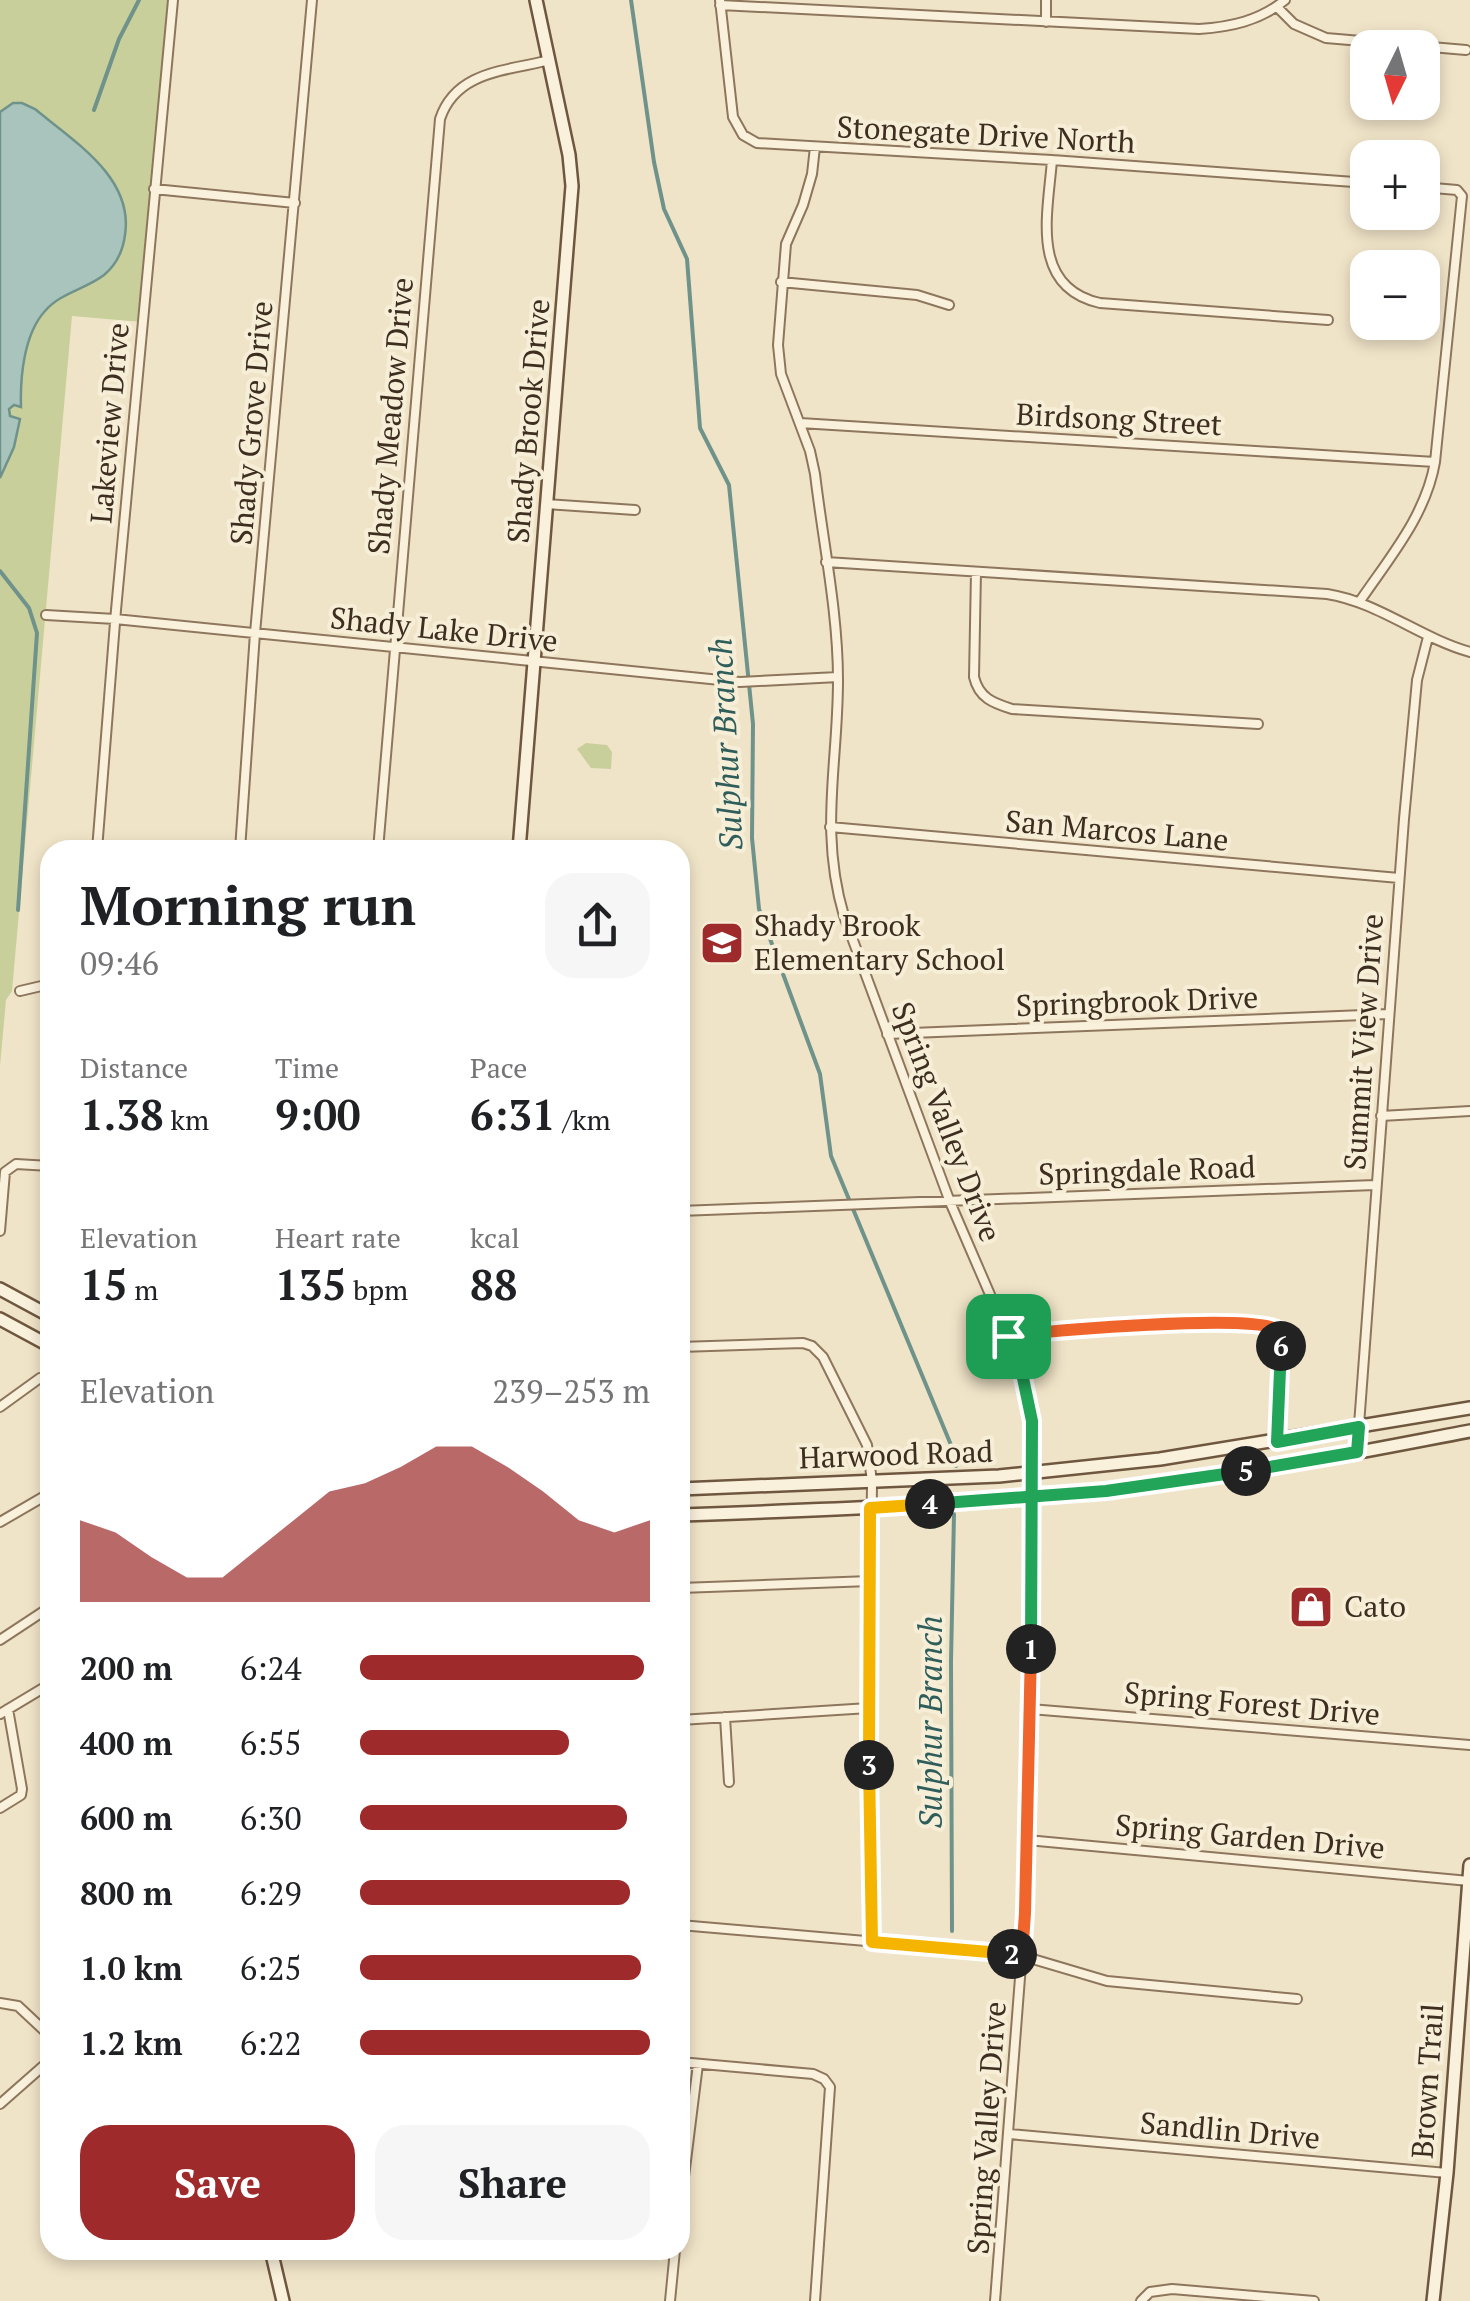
<!DOCTYPE html>
<html lang="en">
<head>
<meta charset="utf-8">
<style>
  :root { --surface:#fff; --page:#f6f6f6; --text:#202124; --muted:#757577; --accent:#9e2a2b }
  body { margin:0; font-family:"PT Serif",serif; background:var(--page); color:var(--text); height:100vh; display:flex; flex-direction:column; font-size:38px; white-space:nowrap }
  * { box-sizing:border-box; margin:0 }
  p { font-size:32px; color:var(--muted) }
  .icon { flex:none; width:55px; height:55px; fill:none; stroke:currentColor; stroke-width:2; stroke-linecap:round; stroke-linejoin:round }
  .map { position:relative; flex:1; overflow:hidden }
  .side { position:absolute; left:40px; top:840px; width:650px; height:1420px; display:flex; flex-direction:column; background:var(--surface); border-radius:30px; box-shadow:0 5px 15px #0003 }
  .side>* { flex:none }
  .needle { width:65px; rotate:185deg }
  .tools { position:absolute; left:1350px; top:30px; display:grid; gap:20px }
  .tools a { display:grid; place-items:center; width:90px; height:90px; border-radius:20px; background:var(--surface); box-shadow:0 5px 15px #0003; font-size:50px }
  .pin { position:absolute; display:grid; place-items:center; width:85px; height:85px; color:#fff; margin:-42px; border-radius:20px; box-shadow:0 5px 15px #0006 }
  .km { position:absolute; width:50px; height:50px; margin:-25px; border-radius:50%; background:#222; color:#fff; font-size:28px; line-height:50px; text-align:center }
  .round { display:grid; place-items:center; flex:none; width:105px; height:105px; border-radius:30px; background:var(--page) }
  .headline { display:flex; align-items:center; justify-content:space-between; height:170px; padding:0 40px }
  h1 { font-size:55px; font-weight:800; line-height:75px }
  .metrics { display:grid; grid-template-columns:repeat(3,1fr); gap:15px; height:170px; padding:10px 40px }
  .metrics div { display:grid; align-content:center }
  .metrics b { font-size:42px; font-weight:800 }
  .metrics small { font-size:28px; font-weight:400 }
  .metrics p { font-size:28px }
  .chart { height:280px; padding:20px 40px }
  .chart p { display:flex; justify-content:space-between }
  .chart svg { width:100%; height:180px; margin-top:10px; fill:var(--accent); opacity:.7 }
  .cta { display:flex; gap:20px; margin-top:auto; padding:20px 40px }
  .cta a { flex:1; height:115px; border-radius:30px; background:var(--accent); color:#fff; font-size:40px; font-weight:800; line-height:115px; text-align:center }
  .cta a+a { background:var(--page); color:var(--text) }
  ul { padding:0 40px; list-style:none; font-size:32px }
  li { display:grid; grid-template-columns:160px 120px 1fr; align-items:center; height:75px }
  li i { height:25px; border-radius:12px; background:var(--accent) }
  .map>svg:first-child { display:block }
</style>
</head>
<body>
<div class="map">
<svg width="1470" height="2301" viewBox="0 0 1470 2301">
  <rect width="100%" height="100%" fill="#f0e4c8"/>
  <!-- green -->
  <path fill="#c9cf9b" d="M0,0H173L142,322L72,316L12,991L6,1000L0,1066Z
    M586,743L607,745L612,752L611,769L591,768L577,749Z"/>
  <!-- water -->
  <path fill="#a9c4bc" stroke="#6f938a" stroke-width="2.5" d="M13,103H22L35,109C73,141 134,177 125,235C123,250 116,265 104,275C86,289 60,293 45,311C24,334 20,377 21,407L14,405L9,409L10,416L20,419L14,447L0,478V112Z"/>
  <g fill="none" stroke-linecap="round" stroke-linejoin="round">
    <!-- stream -->
    <path stroke="#6f938a" stroke-width="4" d="M631,0L654,162L664,209L687,259L700,428L729,485L753,724L752,838L759,909L820,1074L831,1156L956,1457V1466
      M94,110L119,39L139,0
      M0,571L29,608L37,633L18,910
      M952,1931L951,1661L954,1514"/>
    <defs>
      <path id="street" d="M720,0L733,117L743,135L757,143L1052,160L1368,183
        M720,5L1199,29C1230,27 1260,21 1285,0
        M1277,7L1294,24L1326,38L1466,50
        M1046,22V0
        M815,147L812,174L803,205L786,244L778,345L781,374L810,451L815,474C823,542 838,612 838,680C838,765 819,831 844,916L950,1202L1020,1364L1033,1421L1025,1913L995,2301
        M1052,160C1048,213 1029,287 1100,303L1328,320
        M154,189L295,203
        M781,282L917,295L949,305
        M800,423L1435,462
        M546,504L635,510
        M826,562L1327,594C1378,602 1420,638 1470,652
        M976,572L974,677C979,698 993,703 1012,709L1258,724
        M1360,601C1390,557 1426,515 1435,462L1462,196L1457,190L1422,187
        M46,615L115,619L740,682L838,677
        M830,827L1399,878
        M97,850L116,610L173,0
        M240,850L255,633L312,0
        M378,850L440,119C456,71 506,71 550,60
        M20,991L50,984
        M887,1034L1389,1014
        M1381,1116L1470,1111
        M680,1211L1375,1185
        M0,1231L5,1172L16,1164L50,1166
        M1008,1335C1050,1331 1252,1313 1279,1330L1281,1342L1277,1442
        M680,1347L803,1343L812,1346L823,1357L867,1445L872,1481L869,1816L872,1942
        M0,1407L40,1378
        M1357,1452L1404,819L1417,680L1428,637
        M0,1522L50,1493
        M680,1588L870,1581
        M0,1640L50,1607
        M1030,1709L1470,1745
        M0,1714L50,1684
        M725,1717L729,1782
        M680,1720L869,1708
        M0,1808L21,1795L22,1789L8,1709
        M1027,1840L1469,1881
        M680,1925L1016,1954L1107,1981L1297,1999
        M0,2003L18,2006L50,2036
        M680,2062L813,2074L824,2079L830,2087L815,2301
        M0,2104L50,2060
        M1009,2134L1447,2173
        M680,2209L698,2064
        M670,2301L675,2250
        M1141,2301L1150,2292L1172,2289L1314,2301"/>
      <path id="secondary" d="M519,850L572,186L569,155L536,0
        M0,1289L50,1316
        M0,1319L50,1346
        M680,1489L999,1476L1160,1459L1470,1408
        M680,1515C821,1510 963,1505 1104,1491C1227,1479 1349,1454 1470,1431
        M271,2250L283,2301
        M1433,2301L1447,2173L1470,1865"/>
    </defs>
    <!-- street casing -->
    <use href="#street" stroke="#8d765c" stroke-width="12"/>
    <!-- secondary casing -->
    <use href="#secondary" stroke="#6f573f" stroke-width="16"/>
    <!-- street -->
    <use href="#street" stroke="#faf1dc" stroke-width="8"/>
    <!-- secondary -->
    <use href="#secondary" stroke="#faf1dc" stroke-width="11"/>
  </g>
  <g fill="none" stroke-linecap="round" stroke-linejoin="round">
    <defs>
      <path id="split-1" d="M1008,1336L1020,1364L1032,1421L1031,1649"/>
      <path id="split-2" d="M1012,1954L1022,1956L1025,1913L1031,1649"/>
      <path id="split-3" d="M869,1765L872,1942L1012,1954"/>
      <path id="split-4" d="M869,1765L870,1508L930,1504"/>
      <path id="split-5" d="M930,1504L1106,1491L1246,1471"/>
      <path id="split-6" d="M1246,1471L1357,1452L1359,1427L1277,1442L1281,1346"/>
      <path id="split-7" d="M1008,1336C1050,1331 1252,1313 1279,1330L1281,1346"/>
    </defs>
    <!-- split-1 casing -->
    <use href="#split-1" stroke="#fff" stroke-width="20"/>
    <!-- split-2 casing -->
    <use href="#split-2" stroke="#fff" stroke-width="20"/>
    <!-- split-3 casing -->
    <use href="#split-3" stroke="#fff" stroke-width="20"/>
    <!-- split-4 casing -->
    <use href="#split-4" stroke="#fff" stroke-width="20"/>
    <!-- split-5 casing -->
    <use href="#split-5" stroke="#fff" stroke-width="20"/>
    <!-- split-6 casing -->
    <use href="#split-6" stroke="#fff" stroke-width="20"/>
    <!-- split-7 casing -->
    <use href="#split-7" stroke="#fff" stroke-width="20"/>
    <!-- split-1 -->
    <use href="#split-1" stroke="#22a559" stroke-width="12"/>
    <!-- split-2 -->
    <use href="#split-2" stroke="#f0652b" stroke-width="12"/>
    <!-- split-3 -->
    <use href="#split-3" stroke="#f5b400" stroke-width="12"/>
    <!-- split-4 -->
    <use href="#split-4" stroke="#f5b400" stroke-width="12"/>
    <!-- split-5 -->
    <use href="#split-5" stroke="#22a559" stroke-width="12"/>
    <!-- split-6 -->
    <use href="#split-6" stroke="#22a559" stroke-width="12"/>
    <!-- split-7 -->
    <use href="#split-7" stroke="#f0652b" stroke-width="12"/>
  </g>
  <!-- icons -->
  <defs>
    <symbol id="school-square" viewBox="-11 -11 22 22"><rect x="-9" y="-9" width="18" height="18" rx="4" fill="#9e2a2b" stroke="#f7eed8"/><path d="M0-5L7-2L0 1L-7-2ZM-4 1L0 2.5L4 1V4Q0 6-4 4Z" fill="#fff"/></symbol>
    <symbol id="shop-square" viewBox="-11 -11 22 22"><rect x="-9" y="-9" width="18" height="18" rx="4" fill="#9e2a2b" stroke="#f7eed8"/><path d="M-5-2.5h2.3a2.7 3.5 0 0 1 5.4 0H5L5.5 6h-11ZM-1.5-2.5h3a1.5 2.3 0 0 0-3 0Z" fill="#fff"/></symbol>
  </defs>
  <g fill-rule="evenodd">
    <use href="#school-square" x="697" y="918" width="50" height="50"/>
    <use href="#shop-square" x="1286" y="1582" width="50" height="50"/>
  </g>
  <g text-anchor="middle" stroke-width="8" stroke-linejoin="round" paint-order="stroke">
    <!-- street labels -->
    <g font-size="30" fill="#3d2e20" stroke="#f7eed8">
      <text transform="translate(986 135) rotate(3)" y="10">Stonegate Drive North</text>
      <text transform="translate(391 416) rotate(-85)" y="10">Shady Meadow Drive</text>
      <text transform="translate(1119 420) rotate(3)" y="10">Birdsong Street</text>
      <text transform="translate(529 421) rotate(-85)" y="10">Shady Brook Drive</text>
      <text transform="translate(110 423) rotate(-85)" y="10">Lakeview Drive</text>
      <text transform="translate(252 423) rotate(-85)" y="10">Shady Grove Drive</text>
      <text transform="translate(444 630) rotate(6)" y="10">Shady Lake Drive</text>
      <text transform="translate(1117 831) rotate(5)" y="10">San Marcos Lane</text>
      <text transform="translate(1137 1002) rotate(-2)" y="10">Springbrook Drive</text>
      <text transform="translate(1364 1042) rotate(-86)" y="10">Summit View Drive</text>
      <text transform="translate(946 1122) rotate(69)" y="10">Spring Valley Drive</text>
      <text transform="translate(1147 1171) rotate(-2)" y="10">Springdale Road</text>
      <text transform="translate(896 1455) rotate(-2)" y="10">Harwood Road</text>
      <text transform="translate(1252 1704) rotate(5)" y="10">Spring Forest Drive</text>
      <text transform="translate(1250 1837) rotate(5)" y="10">Spring Garden Drive</text>
      <text transform="translate(1428 2081) rotate(-86)" y="10">Brown Trail</text>
      <text transform="translate(987 2128) rotate(-86)" y="10">Spring Valley Drive</text>
      <text transform="translate(1230 2131) rotate(5)" y="10">Sandlin Drive</text>
    </g>
    <!-- poi labels -->
    <g font-size="30" fill="#3d2e20" stroke="#f7eed8" text-anchor="start">
      <text x="754" y="936">Shady Brook<tspan x="754" dy="34">Elementary School</tspan></text>
      <text x="1344" y="1617">Cato</text>
    </g>
    <!-- water labels -->
    <g font-size="32" font-style="italic" fill="#2f5d5a" stroke="#f7eed8">
      <text transform="translate(726 744) rotate(-93)" y="11">Sulphur Branch</text>
      <text transform="translate(931 1722) rotate(-90)" y="11">Sulphur Branch</text>
    </g>
  </g>
</svg>
<div class="tools">
<a><svg class="needle" viewBox="-14 -14 28 28"><path d="M0-13l5 13h-10z" fill="#e53935"/><path d="M0 13l5-13h-10z" fill="#757577"/></svg></a>
<a>+</a>
<a>−</a>
</div>
<div class="pin" style="left:1008px;top:1336px;background:#1e9e55"><svg class="icon" aria-label="arrive" viewBox="0 0 24 24"><path d="M6 21V4h12l-3 4 3 4H6"/></svg></div>
<b class="km" style="left:1031px;top:1649px">1</b>
<b class="km" style="left:1012px;top:1954px">2</b>
<b class="km" style="left:869px;top:1765px">3</b>
<b class="km" style="left:930px;top:1504px">4</b>
<b class="km" style="left:1246px;top:1471px">5</b>
<b class="km" style="left:1281px;top:1346px">6</b>
<section class="side">
<div class="headline"><div><h1>Morning run</h1><p>09:46</p></div><a class="round"><svg class="icon" aria-label="share" viewBox="0 0 24 24"><path d="M12 15V3M7 8l5-5 5 5M5 13v7h14v-7"/></svg></a></div>
<div class="metrics">
<div><p>Distance</p><b>1.38<small> km</small></b></div>
<div><p>Time</p><b>9:00</b></div>
<div><p>Pace</p><b>6:31<small> /km</small></b></div>
</div>
<div class="metrics">
<div><p>Elevation</p><b>15<small> m</small></b></div>
<div><p>Heart rate</p><b>135<small> bpm</small></b></div>
<div><p>kcal</p><b>88</b></div>
</div>
<div class="chart"><p><span>Elevation</span>239–253 m</p>
<svg viewBox="0 0 160 44" preserveAspectRatio="none"><path d="M0 44V24L10 27L20 33L30 38L40 38L50 31L60 24L70 17L80 15L90 11L100 6L110 6L120 11L130 17L140 24L150 27L160 24V44z"/></svg>
</div>
<ul>
<li><b>200 m</b>6:24<i style="width:98%"></i></li>
<li><b>400 m</b>6:55<i style="width:72%"></i></li>
<li><b>600 m</b>6:30<i style="width:92%"></i></li>
<li><b>800 m</b>6:29<i style="width:93%"></i></li>
<li><b>1.0 km</b>6:25<i style="width:97%"></i></li>
<li><b>1.2 km</b>6:22<i style="width:100%"></i></li>
</ul>
<div class="cta"><a>Save</a><a>Share</a></div>
</section>
</div>
</body>
</html>
